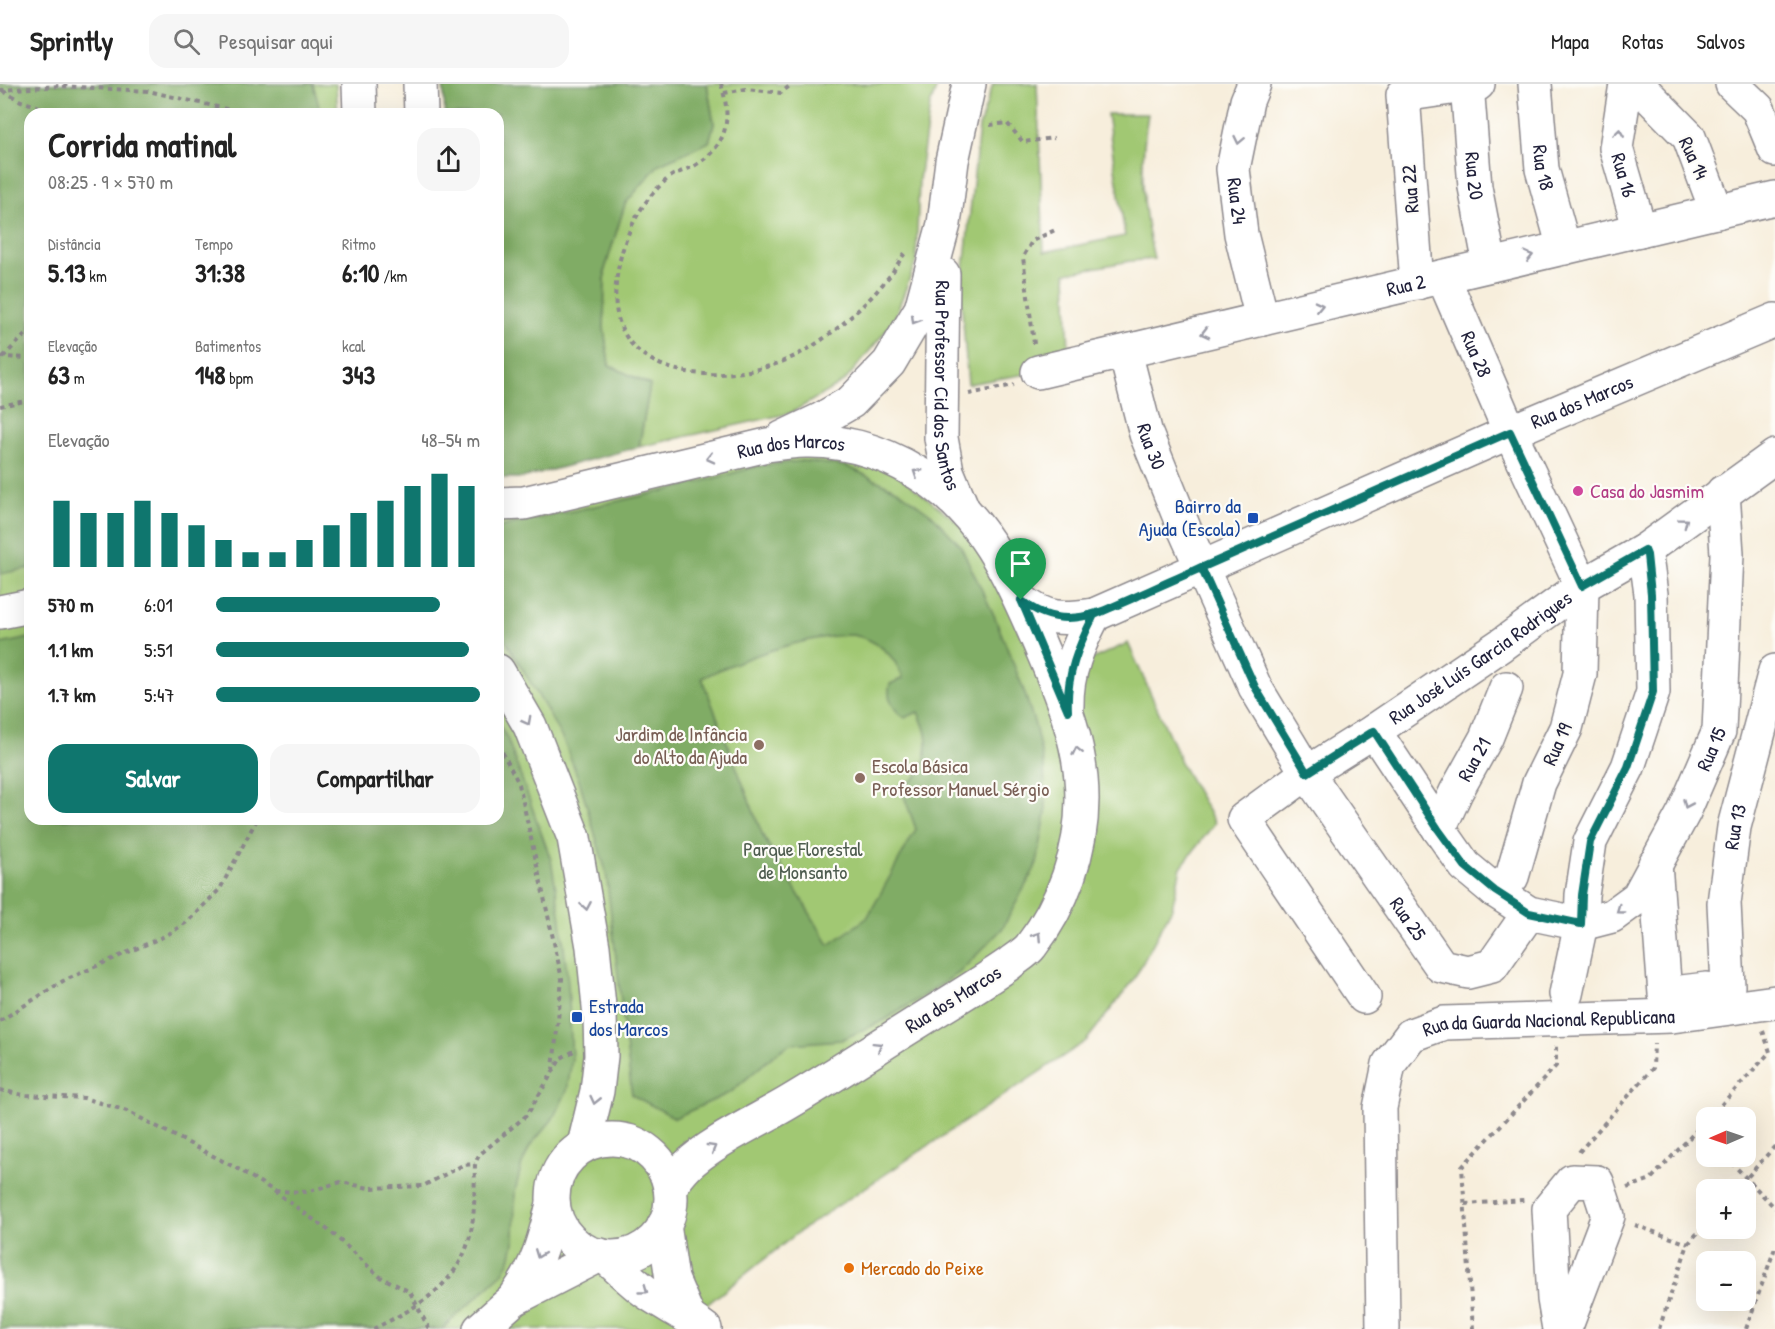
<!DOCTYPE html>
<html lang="pt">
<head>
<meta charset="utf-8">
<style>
  :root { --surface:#fff; --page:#f6f6f6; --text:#222; --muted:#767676; --line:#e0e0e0; --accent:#0f766e }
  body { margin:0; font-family:"Patrick Hand",sans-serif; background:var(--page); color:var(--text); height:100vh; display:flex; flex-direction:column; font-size:22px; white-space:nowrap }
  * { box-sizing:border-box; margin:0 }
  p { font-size:20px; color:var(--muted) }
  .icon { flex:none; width:33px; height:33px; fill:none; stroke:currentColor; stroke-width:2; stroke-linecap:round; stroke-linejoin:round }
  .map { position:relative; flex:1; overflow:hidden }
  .panel { position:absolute; left:24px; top:24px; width:480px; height:717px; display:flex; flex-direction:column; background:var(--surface); border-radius:18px; box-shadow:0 6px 24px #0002 }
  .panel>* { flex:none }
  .needle { width:39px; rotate:268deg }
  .tools { position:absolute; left:1696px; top:1023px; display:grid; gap:12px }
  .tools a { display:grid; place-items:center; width:60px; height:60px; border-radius:12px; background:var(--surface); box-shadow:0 6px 24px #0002; font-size:30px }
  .pin { position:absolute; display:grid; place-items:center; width:51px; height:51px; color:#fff; margin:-62px -26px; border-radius:50% 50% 50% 0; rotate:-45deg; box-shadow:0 0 6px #0007 }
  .pin .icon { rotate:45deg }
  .round { display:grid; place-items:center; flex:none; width:63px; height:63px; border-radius:18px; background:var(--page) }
  .summary { display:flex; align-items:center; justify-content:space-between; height:102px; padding:0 24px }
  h1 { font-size:33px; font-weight:700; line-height:45px }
  .figures { display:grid; grid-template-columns:repeat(3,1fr); gap:9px; height:102px; padding:6px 24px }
  .figures div { display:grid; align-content:center }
  .figures b { font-size:26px; font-weight:700 }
  .figures small { font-size:16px; font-weight:400 }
  .figures p { font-size:16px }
  .chart { height:168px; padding:12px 24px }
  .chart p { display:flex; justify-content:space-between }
  .chart svg { width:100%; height:108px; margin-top:6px; stroke:var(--accent); stroke-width:6 }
  .action { display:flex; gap:12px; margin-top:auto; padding:12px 24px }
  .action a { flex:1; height:69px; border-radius:18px; background:var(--accent); color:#fff; font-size:24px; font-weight:700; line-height:69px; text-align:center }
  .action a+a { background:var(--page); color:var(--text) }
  ul { padding:0 24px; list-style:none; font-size:20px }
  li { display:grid; grid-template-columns:96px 72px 1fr; align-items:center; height:45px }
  li i { height:15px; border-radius:8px; background:var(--accent) }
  header { display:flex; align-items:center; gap:36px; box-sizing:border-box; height:84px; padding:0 30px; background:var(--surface); border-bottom:2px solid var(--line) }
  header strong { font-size:28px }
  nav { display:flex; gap:33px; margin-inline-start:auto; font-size:21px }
  .search { width:420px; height:54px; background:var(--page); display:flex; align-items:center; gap:15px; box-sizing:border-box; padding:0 21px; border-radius:18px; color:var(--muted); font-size:22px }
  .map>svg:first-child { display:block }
</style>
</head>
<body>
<header>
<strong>Sprintly</strong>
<div class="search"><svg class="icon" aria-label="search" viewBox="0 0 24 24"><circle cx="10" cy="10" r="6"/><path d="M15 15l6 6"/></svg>Pesquisar aqui</div>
<nav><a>Mapa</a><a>Rotas</a><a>Salvos</a></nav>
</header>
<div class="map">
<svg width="1775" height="1245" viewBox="0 0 1775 1245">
  <rect width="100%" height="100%" fill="#fdfcf7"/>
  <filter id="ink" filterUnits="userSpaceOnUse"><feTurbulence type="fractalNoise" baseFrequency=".0167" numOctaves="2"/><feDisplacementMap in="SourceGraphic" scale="12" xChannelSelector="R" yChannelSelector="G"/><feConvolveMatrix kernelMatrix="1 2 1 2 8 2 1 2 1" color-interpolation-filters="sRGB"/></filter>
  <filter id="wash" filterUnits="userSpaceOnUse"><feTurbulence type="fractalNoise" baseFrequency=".008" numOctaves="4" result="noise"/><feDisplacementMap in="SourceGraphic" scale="24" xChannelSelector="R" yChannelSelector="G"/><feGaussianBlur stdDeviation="1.35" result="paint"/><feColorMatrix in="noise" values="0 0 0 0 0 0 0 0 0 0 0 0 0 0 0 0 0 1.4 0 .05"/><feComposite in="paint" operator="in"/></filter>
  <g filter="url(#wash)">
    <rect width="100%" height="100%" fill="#f7eedc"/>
    <!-- green -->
    <path fill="#a1c873" stroke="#627557" stroke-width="1.5" d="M0,0H336L338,30H30V735H498V422L704,374L862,363L991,464L1050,594L1128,559L1178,671L1179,676L1215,739L1181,783L1172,824L1133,897L1086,957L800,1147L676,1245H0Z
      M707,0H938L930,21L919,96L916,178L893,238L845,297L791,329L639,363L650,301L609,281L604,244L605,185L625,120L659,80L709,58L714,40Z
      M993,0H1037L1044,168L1125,152L1107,30H1148C1139,84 1142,122 1154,175L1130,177L1066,189L1069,269L1038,288L968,300L961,213L979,43Z"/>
    <!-- forest -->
    <path fill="#80ac65" stroke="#516750" stroke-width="1.5" fill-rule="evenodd" d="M0,0H313L321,30H30V484L0,490Z
      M443,0H707L714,40L709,58L659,80L625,120L605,185L604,244L609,281L650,301L639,363L522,394H498V30H445Z
      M802,377L846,382L899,407L932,431L960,461L994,531L1023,604L1035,641L1044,682L1046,729L1037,780L1002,845L959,889L885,936L841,956L790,960L774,971L731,1008L675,1034L632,1011L606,788L580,699L565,660L545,623L498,544V445L504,442L678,404L759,382ZM853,551C878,556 894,570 903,594L890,600C886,614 893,626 905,634L918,628C921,635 925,643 926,650C929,664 924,686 913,696C910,699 905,700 900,701L916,745L867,834L829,861L763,752L702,594C742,574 808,551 853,551Z
      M30,554V735H498V639L507,654L551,776L560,828L568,899L572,975L567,1007L552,1036L530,1062L521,1083L515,1108L514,1159L510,1176L502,1190L442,1245H0V560Z"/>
  </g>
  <g filter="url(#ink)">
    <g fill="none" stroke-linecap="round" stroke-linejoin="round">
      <defs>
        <g id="minor">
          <path d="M359,0L360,30"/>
          <path d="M420,0L421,30"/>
          <path id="s1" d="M1254,0L1247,17L1233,85L1241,150L1262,235"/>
          <path id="s2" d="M1467,0L1475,103L1490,181"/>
          <path id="s3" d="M1535,0L1542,85L1564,164"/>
          <path id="s4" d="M1626,0L1616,64L1640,146"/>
          <path d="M1637,0L1689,53L1717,128"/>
          <path d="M1732,0L1758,25L1775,66"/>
          <path id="s5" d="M943,190L941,354L947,387L962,423"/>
          <path id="s6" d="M1443,193L1510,348L1582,502L1580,590L1566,644L1539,699L1512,793L1495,807"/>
          <path d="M1417,199L1403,11L1478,0"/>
          <path id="s7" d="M1125,268L1146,350L1184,444L1255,603L1307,689L1441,882L1468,888L1492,882L1529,829"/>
          <path id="s8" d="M1038,288L1775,114"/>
          <path d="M782,354L820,336L851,318L889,279L921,225L944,140L952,77L969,0"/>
          <path id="s9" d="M498,420L524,419L767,361C780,359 793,357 806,357C852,356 896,373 933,399C989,439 1017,507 1043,568C1063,615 1082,662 1082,715C1082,767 1063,821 1031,862C1026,869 1016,874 1009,880C989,894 968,907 947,920C894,952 842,987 788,1019C758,1037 711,1058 687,1082C681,1088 675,1096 670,1103"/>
          <path id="s10" d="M1021,516C1046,537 1064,535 1094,531L1510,348L1775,236"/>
          <path d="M0,528L30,522"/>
          <path d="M498,587L530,642L574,754L593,863L600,932L601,972L597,1007L584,1061"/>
          <path d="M1067,622C1066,588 1079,560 1094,531"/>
          <path id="s11" d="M1374,647L1439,745L1465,782L1495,807L1529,829L1581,840L1612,832L1638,813L1684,728L1719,647L1727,470L1723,408"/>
          <path id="s12" d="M1439,745L1456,708L1486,654L1506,604"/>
          <path d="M1655,780L1665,910L1707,905"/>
          <path id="s13" d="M1728,902L1724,819L1734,743L1775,587"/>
          <path d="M1566,910L1581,840L1582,811L1590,758L1628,683L1653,608L1651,510L1645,466"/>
          <path id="s14" d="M1364,913L1244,735L1307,689L1374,647L1501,561L1582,502L1645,466L1775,372"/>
          <circle cx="612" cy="1114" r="59"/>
          <path d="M664,1141L672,1195L688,1232"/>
          <path d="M606,1173C620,1186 633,1199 649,1210C667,1222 687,1231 705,1245"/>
          <path d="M514,1215C537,1184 544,1157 553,1120"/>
          <path d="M480,1245L514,1215L600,1171"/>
          <path id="s15" d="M1383,1245L1380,1024L1389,980L1411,951L1444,939L1672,932L1775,918"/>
          <path d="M1559,1245L1554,1215L1549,1125L1572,1097L1597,1098L1608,1132L1565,1245"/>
        </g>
      </defs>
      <!-- minor casing -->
      <use href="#minor" stroke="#8c888c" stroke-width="36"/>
      <!-- path -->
      <path stroke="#8c888c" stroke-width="4" stroke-dasharray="4.5 4.5" stroke-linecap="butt" d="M721,0C732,35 728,62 694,82C687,86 677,88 670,93C637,119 620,160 616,200C605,301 731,305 797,271C828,255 865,223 887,195C894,187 899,177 905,169
        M0,6L60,2L148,7L248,30
        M3,7L21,17L43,24L50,30
        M724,9L746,5L781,9L792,0
        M990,41L1007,39L1023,58L1054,54
        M1034,260L1023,173L1032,157L1055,146
        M0,273L30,274
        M3,273L30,246
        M969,310L1014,301
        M0,322L30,316
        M498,660L519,700L562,895L553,985
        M0,937L63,897L167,851L187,838L220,805L257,735
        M0,1006L24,1011L84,1014L127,1027L240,1086L274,1107L332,1149L379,1192L410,1208L429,1245
        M1709,1034L1770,968L1763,947
        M1698,1045L1707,1055
        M1579,1068L1653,984L1654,960
        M1725,1072L1775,1124
        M1627,1104L1651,1095L1707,1035
        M1736,1106L1775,1062
        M275,1107L306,1108L341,1098L369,1104L423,1102L463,1081L475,1080
        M1465,1120L1524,1116
        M1635,1141L1688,1160
        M373,1245C412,1226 452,1205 467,1162C476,1137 474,1106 475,1080L479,1071L527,1031L561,974L574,967
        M1473,1245L1462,1083L1556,982V962
        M1659,1245L1688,1160L1707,1138
        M1746,1245L1775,1164"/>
      <!-- minor -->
      <use href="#minor" stroke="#fff" stroke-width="33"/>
    </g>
    <!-- one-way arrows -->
    <defs><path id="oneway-chevron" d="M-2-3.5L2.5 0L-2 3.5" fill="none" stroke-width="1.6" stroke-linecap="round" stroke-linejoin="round" transform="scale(1.5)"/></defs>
    <g stroke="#9c9ca7">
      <use href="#oneway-chevron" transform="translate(1619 49) rotate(-82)"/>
      <use href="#oneway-chevron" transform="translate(1239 56) rotate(102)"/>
      <use href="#oneway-chevron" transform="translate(1529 172) rotate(-13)"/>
      <use href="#oneway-chevron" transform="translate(1319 222) rotate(-13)"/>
      <use href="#oneway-chevron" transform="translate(915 236) rotate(121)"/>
      <use href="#oneway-chevron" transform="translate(1205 249) rotate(166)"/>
      <use href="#oneway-chevron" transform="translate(710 374) rotate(167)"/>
      <use href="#oneway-chevron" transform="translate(917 389) rotate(-147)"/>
      <use href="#oneway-chevron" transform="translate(1684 438) rotate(-37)"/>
      <use href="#oneway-chevron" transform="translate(527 637) rotate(62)"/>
      <use href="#oneway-chevron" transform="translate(1077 667) rotate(-102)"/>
      <use href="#oneway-chevron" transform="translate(1687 720) rotate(114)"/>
      <use href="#oneway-chevron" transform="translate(586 822) rotate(80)"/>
      <use href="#oneway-chevron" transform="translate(1620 826) rotate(144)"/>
      <use href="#oneway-chevron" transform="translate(1037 852) rotate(-57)"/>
      <use href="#oneway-chevron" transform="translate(878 962) rotate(-32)"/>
      <use href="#oneway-chevron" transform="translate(595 1016) rotate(103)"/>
      <use href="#oneway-chevron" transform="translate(712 1064) rotate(-31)"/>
      <use href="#oneway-chevron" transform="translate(539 1170) rotate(111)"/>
      <use href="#oneway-chevron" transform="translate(644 1206) rotate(36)"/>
    </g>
  </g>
  <g fill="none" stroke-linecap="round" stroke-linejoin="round" filter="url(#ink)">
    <defs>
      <path id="route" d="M1021,516C1061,549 1097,530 1138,512C1159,502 1180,493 1201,483L1255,603L1307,689L1374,647L1438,745L1465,782L1495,807L1529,829L1581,840L1582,811L1590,758L1628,683L1653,608L1651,510L1647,471L1645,466L1582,502L1510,348L1094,531C1078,563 1066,591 1068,627L1021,516"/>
    </defs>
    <!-- route casing -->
    <use href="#route" stroke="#fff" stroke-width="12"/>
    <!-- route -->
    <use href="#route" stroke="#0f766e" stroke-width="8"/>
  </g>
  <!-- markers -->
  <circle fill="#d1479c" stroke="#fdfcf7" stroke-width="2" cx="1578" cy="407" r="6"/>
  <g fill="#1a4fb4" stroke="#fdfcf7" stroke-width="2">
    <rect x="1247" y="428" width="12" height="12" rx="3"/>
    <rect x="571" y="927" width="12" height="12" rx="3"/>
  </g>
  <g fill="#8d6e63" stroke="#fdfcf7" stroke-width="2">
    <circle cx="759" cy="661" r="6"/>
    <circle cx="860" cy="694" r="6"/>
  </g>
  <circle fill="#e8710a" stroke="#fdfcf7" stroke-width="2" cx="849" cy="1184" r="6"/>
  <g text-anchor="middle" stroke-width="4.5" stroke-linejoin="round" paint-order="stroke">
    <!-- street labels -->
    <g font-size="20" fill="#22223b" stroke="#fdfcf7">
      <text transform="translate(1694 74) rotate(65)" y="7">Rua 14</text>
      <text dy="7" stroke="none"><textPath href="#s3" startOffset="84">Rua 18</textPath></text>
      <text dy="7" stroke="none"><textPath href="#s2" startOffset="92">Rua 20</textPath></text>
      <text dy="7" stroke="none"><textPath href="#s4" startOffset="93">Rua 16</textPath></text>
      <text transform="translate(1410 105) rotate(-94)" y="7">Rua 22</text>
      <text dy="7" stroke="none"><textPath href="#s1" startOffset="120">Rua 24</textPath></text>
      <text dy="7" stroke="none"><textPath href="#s8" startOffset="378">Rua 2</textPath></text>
      <text dy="7" stroke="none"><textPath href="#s6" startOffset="84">Rua 28</textPath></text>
      <text dy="7" stroke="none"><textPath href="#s5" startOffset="112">Rua Professor Cid dos Santos</textPath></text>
      <text dy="7" stroke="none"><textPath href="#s10" startOffset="610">Rua dos Marcos</textPath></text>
      <text dy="7" stroke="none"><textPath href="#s7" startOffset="98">Rua 30</textPath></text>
      <text dy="7" stroke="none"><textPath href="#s9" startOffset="300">Rua dos Marcos</textPath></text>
      <text dy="7" stroke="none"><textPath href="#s14" startOffset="501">Rua José Luís Garcia Rodrigues</textPath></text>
      <text transform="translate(1557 660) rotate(-66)" y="7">Rua 19</text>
      <text dy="7" stroke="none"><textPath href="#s11" startOffset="525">Rua 15</textPath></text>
      <text dy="7" stroke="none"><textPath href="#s12" startOffset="78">Rua 21</textPath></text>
      <text dy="7" stroke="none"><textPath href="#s13" startOffset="160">Rua 13</textPath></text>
      <text dy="7" stroke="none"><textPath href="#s7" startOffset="638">Rua 25</textPath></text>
      <text transform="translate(953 915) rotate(-32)" y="7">Rua dos Marcos</text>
      <text dy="7" stroke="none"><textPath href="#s15" startOffset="442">Rua da Guarda Nacional Republicana</textPath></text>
    </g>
    <!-- hotel labels -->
    <g font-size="20" fill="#b23c85" stroke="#fdfcf7" text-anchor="start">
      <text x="1590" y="414">Casa do Jasmim</text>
    </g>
    <!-- transit labels -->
    <g font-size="20" fill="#164399" stroke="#fdfcf7" text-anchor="end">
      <text x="1241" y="429">Bairro da<tspan x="1241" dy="23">Ajuda (Escola)</tspan></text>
      <text x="589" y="929" text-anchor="start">Estrada<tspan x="589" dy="23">dos Marcos</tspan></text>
    </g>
    <!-- education labels -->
    <g font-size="20" fill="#785e54" stroke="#fdfcf7" text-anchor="end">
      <text x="747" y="657">Jardim de Infância<tspan x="747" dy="23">do Alto da Ajuda</tspan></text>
      <text x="872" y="689" text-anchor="start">Escola Básica<tspan x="872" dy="23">Professor Manuel Sérgio</tspan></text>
    </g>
    <!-- park labels -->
    <g font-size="20" fill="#4e5c4f" stroke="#fdfcf7">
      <text x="803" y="772">Parque Florestal<tspan x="803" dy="23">de Monsanto</tspan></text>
    </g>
    <!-- food labels -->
    <g font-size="20" fill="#c56008" stroke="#fdfcf7" text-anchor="start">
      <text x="861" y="1191">Mercado do Peixe</text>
    </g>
  </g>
</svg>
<div class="tools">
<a><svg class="needle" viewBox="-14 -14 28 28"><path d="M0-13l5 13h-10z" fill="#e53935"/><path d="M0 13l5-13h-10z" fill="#767676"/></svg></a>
<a>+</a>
<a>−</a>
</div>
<div class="pin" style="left:1021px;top:516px;background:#1e9e55"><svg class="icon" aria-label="arrive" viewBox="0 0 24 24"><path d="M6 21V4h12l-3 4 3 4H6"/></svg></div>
<section class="panel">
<div class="summary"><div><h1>Corrida matinal</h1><p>08:25 · 9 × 570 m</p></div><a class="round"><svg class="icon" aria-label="share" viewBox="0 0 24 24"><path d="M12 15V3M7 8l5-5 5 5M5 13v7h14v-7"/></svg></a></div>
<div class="figures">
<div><p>Distância</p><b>5.13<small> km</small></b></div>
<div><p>Tempo</p><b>31:38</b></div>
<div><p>Ritmo</p><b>6:10<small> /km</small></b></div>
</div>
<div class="figures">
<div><p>Elevação</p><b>63<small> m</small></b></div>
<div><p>Batimentos</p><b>148<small> bpm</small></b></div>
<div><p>kcal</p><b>343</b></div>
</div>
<div class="chart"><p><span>Elevação</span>48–54 m</p>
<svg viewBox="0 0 160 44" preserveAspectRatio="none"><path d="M5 44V17M15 44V22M25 44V22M35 44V17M45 44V22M55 44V27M65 44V33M75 44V38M85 44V38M95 44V33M105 44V27M115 44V22M125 44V17M135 44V11M145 44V6M155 44V11"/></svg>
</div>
<ul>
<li><b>570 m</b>6:01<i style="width:85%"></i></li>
<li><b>1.1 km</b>5:51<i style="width:96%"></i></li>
<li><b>1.7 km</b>5:47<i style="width:100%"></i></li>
</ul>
<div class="action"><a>Salvar</a><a>Compartilhar</a></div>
</section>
</div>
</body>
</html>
